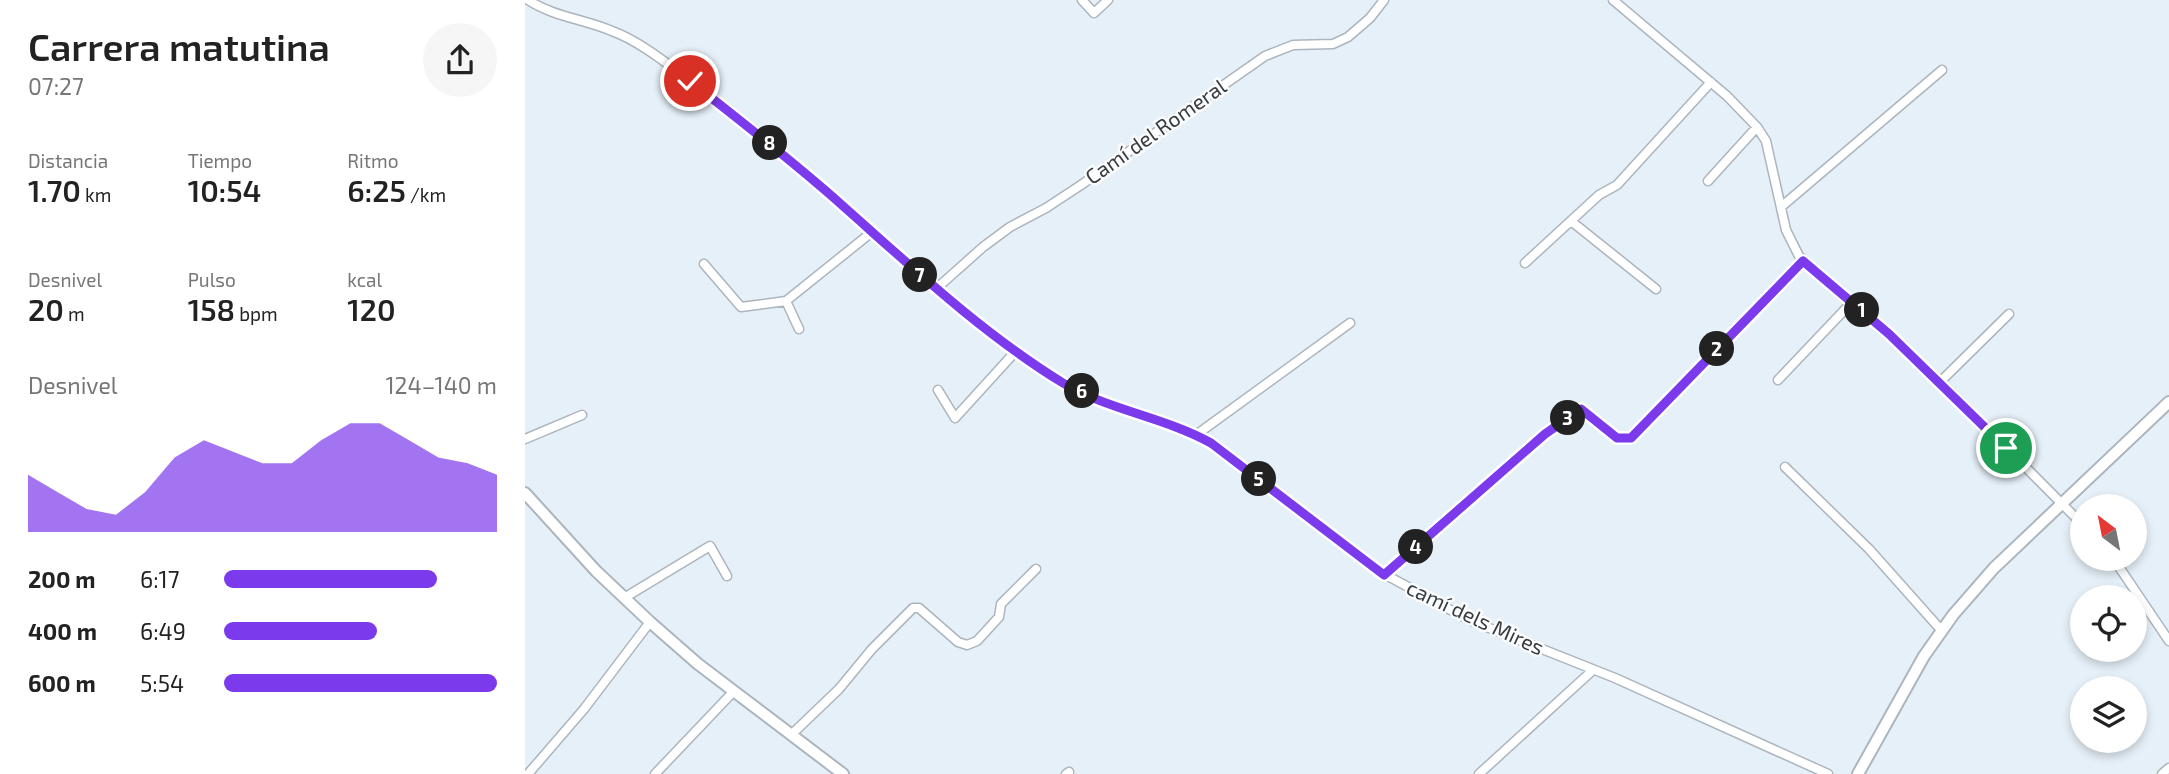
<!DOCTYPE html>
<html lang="es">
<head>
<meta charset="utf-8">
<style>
  :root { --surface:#fff; --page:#f6f6f6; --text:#222; --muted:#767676; --accent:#7c3aed }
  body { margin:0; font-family:"Exo 2",sans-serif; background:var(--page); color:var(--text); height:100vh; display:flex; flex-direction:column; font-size:26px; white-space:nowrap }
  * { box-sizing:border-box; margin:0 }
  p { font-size:23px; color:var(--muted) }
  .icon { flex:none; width:38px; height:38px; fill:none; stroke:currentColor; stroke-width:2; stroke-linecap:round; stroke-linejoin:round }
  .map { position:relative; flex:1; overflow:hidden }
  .sheet { display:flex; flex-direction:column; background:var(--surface); width:525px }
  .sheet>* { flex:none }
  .needle { width:46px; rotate:328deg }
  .fabs { position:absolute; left:1545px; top:494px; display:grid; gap:14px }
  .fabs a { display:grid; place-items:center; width:77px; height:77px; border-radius:50%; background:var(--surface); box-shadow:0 4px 10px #0003; font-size:35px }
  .pin { position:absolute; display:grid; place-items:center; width:60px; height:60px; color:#fff; margin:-30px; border:4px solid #fff; border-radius:50%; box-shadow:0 2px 7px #0007 }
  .km { position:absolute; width:35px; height:35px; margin:-18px; border-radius:50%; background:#222; color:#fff; font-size:19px; line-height:35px; text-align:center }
  .round { display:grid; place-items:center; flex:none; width:74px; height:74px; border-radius:37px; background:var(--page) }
  .head { display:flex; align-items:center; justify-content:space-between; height:119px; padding:0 28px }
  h1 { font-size:38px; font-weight:600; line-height:52px }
  .metrics { display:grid; grid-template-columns:repeat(3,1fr); gap:10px; height:119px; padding:7px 28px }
  .metrics div { display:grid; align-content:center }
  .metrics b { font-size:30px; font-weight:600 }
  .metrics small { font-size:19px; font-weight:400 }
  .metrics p { font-size:19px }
  .chart { height:196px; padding:14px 28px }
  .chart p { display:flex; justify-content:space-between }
  .chart svg { width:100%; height:126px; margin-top:7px; fill:var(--accent); opacity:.7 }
  ul { padding:0 28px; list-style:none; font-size:23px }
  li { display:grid; grid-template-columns:112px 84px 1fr; align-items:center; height:52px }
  li i { height:18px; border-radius:9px; background:var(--accent) }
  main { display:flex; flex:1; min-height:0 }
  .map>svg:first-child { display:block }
</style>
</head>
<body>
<main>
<section class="sheet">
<div class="head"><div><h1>Carrera matutina</h1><p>07:27</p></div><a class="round"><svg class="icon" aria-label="share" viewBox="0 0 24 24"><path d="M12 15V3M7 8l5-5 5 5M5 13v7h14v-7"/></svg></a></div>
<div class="metrics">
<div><p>Distancia</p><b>1.70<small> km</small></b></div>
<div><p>Tiempo</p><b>10:54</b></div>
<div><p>Ritmo</p><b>6:25<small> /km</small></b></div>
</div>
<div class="metrics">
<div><p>Desnivel</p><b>20<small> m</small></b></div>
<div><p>Pulso</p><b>158<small> bpm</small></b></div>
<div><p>kcal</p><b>120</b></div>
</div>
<div class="chart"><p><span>Desnivel</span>124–140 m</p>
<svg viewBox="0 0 160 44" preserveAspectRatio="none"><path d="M0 44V24L10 30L20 36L30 38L40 30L50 18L60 12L70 16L80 20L90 20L100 12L110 6L120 6L130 12L140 18L150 20L160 24V44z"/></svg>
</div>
<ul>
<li><b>200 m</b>6:17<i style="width:78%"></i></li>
<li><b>400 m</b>6:49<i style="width:56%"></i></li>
<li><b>600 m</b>5:54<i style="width:100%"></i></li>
</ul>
</section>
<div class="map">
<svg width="1644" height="774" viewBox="0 0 1644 774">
  <rect width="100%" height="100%" fill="#e6f0f8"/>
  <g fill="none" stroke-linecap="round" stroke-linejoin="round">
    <defs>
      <path id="minor" d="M3,0C29,17 59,19 87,31C114,41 140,62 163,79C217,119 270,162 319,207C388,269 458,335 539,383C584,410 639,417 686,443L850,569L944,620L1090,678L1303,774
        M557,0L569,13L583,0
        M1088,0L1202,96L1232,127L1241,141L1261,230L1274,256L1364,334L1426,392L1558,525
        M1183,181L1232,127
        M1256,207L1417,70
        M1046,221L1131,289
        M1000,263L1074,195L1092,185L1186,82
        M179,264L216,307L261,301L347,232
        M412,288L458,247L485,227L521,208L556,185L740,56L768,45L808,44L823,37L845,18L859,0
        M261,301L274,329
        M1253,380L1327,302
        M1415,382L1484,314
        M413,390L430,418L491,351
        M671,435L825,323
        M0,439L57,415
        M1260,467L1344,549L1417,631
        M1588,558L1644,641
        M859,575L1020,434L1056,409L1092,438H1106L1278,261
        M99,598L185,546L202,576
        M267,734L314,689L347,649L388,608H394L433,642L442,645L452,641L474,617L476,604L511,569
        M3,774L59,709L125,622
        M130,774L209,691
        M541,774L544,772
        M954,774L1068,670
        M1637,774L1644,768"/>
      <path id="secondary" d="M0,493L71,571L125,622L173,664L318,774
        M1333,774L1399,656L1428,615L1469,568L1644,402"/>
    </defs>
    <!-- minor casing -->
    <use href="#minor" stroke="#acb5bd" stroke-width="11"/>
    <!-- secondary casing -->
    <use href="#secondary" stroke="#acb5bd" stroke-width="14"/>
    <!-- minor -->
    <use href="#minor" stroke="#fff" stroke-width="8"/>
    <!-- secondary -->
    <use href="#secondary" stroke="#fff" stroke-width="10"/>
  </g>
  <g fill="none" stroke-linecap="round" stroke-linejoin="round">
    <defs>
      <path id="route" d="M165,81C217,122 269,162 318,206C388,268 458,334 538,383C583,410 639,417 686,443L859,575L1020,434L1056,409L1092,438H1106L1278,261L1364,334L1481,448"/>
    </defs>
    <!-- route casing -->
    <use href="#route" stroke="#fff" stroke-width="14"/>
    <!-- route -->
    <use href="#route" stroke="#7c3aed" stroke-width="9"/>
  </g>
  <g text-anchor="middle" stroke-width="5" stroke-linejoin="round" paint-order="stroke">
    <!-- street labels -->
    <g font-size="21" fill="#383c3f" stroke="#fafcfe">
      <text transform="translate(631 132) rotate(-35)" y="7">Camí del Romeral</text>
      <text transform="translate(950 618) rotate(25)" y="7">camí dels Mires</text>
    </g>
  </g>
</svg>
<div class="fabs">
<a><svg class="needle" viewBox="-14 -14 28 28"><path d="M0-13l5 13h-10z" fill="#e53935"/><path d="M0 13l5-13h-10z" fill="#767676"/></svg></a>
<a><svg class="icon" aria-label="locate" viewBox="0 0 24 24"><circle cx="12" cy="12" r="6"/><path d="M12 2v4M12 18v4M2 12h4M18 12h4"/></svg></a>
<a><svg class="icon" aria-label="layers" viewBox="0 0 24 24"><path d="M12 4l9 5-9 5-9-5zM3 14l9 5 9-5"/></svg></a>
</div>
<div class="pin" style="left:1481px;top:448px;background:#1e9e55"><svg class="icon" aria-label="arrive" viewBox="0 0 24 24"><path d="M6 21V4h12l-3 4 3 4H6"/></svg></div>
<div class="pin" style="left:165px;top:81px;background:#d93025"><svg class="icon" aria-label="check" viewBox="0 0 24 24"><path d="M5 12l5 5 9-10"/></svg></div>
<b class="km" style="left:1337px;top:310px">1</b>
<b class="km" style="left:1192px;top:349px">2</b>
<b class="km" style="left:1043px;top:418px">3</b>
<b class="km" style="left:891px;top:547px">4</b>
<b class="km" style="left:734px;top:479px">5</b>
<b class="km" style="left:557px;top:391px">6</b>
<b class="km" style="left:395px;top:275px">7</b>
<b class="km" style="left:245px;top:143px">8</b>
</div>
</main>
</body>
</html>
